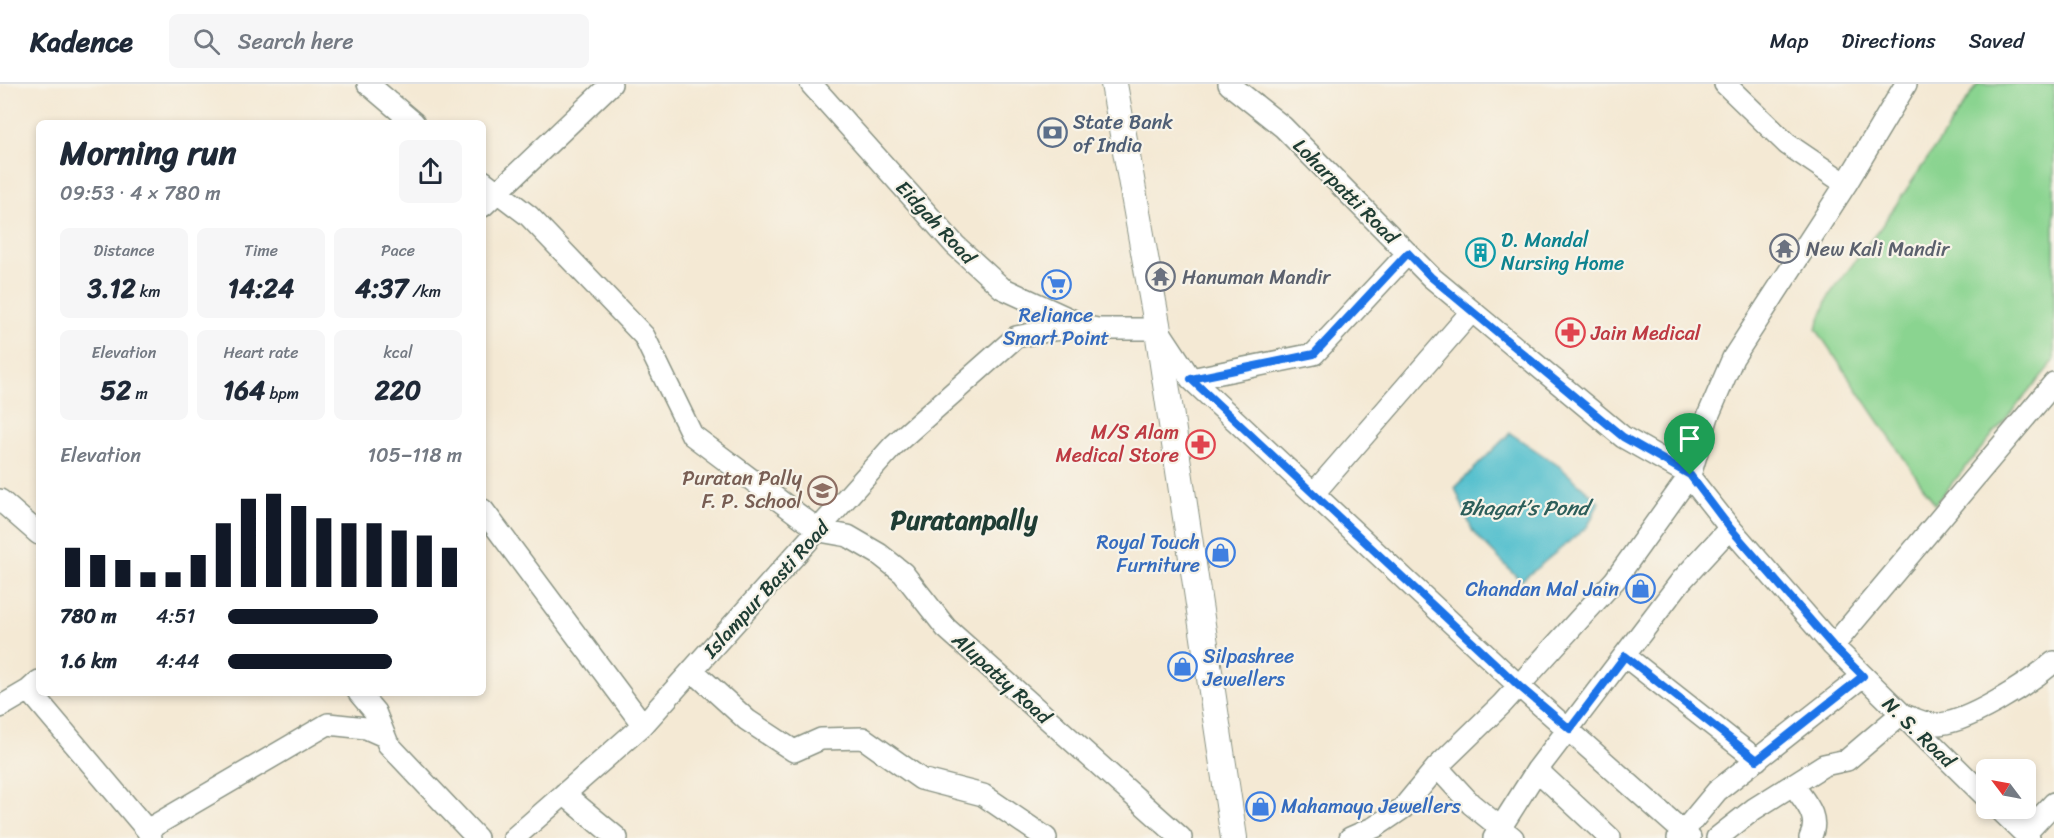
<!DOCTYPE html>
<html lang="en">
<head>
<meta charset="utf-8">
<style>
  :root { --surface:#fff; --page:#f6f6f7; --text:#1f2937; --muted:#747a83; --line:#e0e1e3; --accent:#111827 }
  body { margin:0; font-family:Sriracha,sans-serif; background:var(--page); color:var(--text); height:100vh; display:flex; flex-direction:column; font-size:22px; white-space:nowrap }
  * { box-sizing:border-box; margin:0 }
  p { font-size:20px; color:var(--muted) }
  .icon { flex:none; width:33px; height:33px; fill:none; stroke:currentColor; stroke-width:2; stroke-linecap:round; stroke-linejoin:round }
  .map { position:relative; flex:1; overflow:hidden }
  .details { position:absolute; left:36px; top:36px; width:450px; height:576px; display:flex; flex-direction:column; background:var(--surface); border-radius:9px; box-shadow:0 3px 9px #0003 }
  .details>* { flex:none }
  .needle { width:39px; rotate:302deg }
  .fabs { position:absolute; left:1976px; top:675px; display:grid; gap:12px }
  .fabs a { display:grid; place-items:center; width:60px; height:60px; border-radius:9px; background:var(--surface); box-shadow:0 3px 9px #0003; font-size:30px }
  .pin { position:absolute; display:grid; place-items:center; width:51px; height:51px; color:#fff; margin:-62px -26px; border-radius:50% 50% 50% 0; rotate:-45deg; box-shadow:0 0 6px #0007 }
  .pin .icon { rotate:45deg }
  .round { display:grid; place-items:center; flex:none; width:63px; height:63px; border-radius:9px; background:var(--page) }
  .headline { display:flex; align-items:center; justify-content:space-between; height:102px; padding:0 24px }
  h1 { font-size:33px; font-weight:700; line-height:45px }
  .stats { display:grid; grid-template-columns:repeat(3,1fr); gap:9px; height:102px; padding:6px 24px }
  .stats div { display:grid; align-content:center; border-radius:9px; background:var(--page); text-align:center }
  .stats b { font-size:26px; font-weight:700 }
  .stats small { font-size:16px; font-weight:400 }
  .stats p { font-size:16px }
  .chart { height:168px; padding:12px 24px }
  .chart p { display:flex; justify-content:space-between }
  .chart svg { width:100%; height:108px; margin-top:6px; stroke:var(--accent); stroke-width:6 }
  ul { padding:0 24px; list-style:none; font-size:20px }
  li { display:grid; grid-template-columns:96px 72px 1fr; align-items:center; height:45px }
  li i { height:15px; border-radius:8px; background:var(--accent) }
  header { display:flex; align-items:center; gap:36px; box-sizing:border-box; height:84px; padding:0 30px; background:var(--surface); border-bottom:2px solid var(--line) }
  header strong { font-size:28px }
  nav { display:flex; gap:33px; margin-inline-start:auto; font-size:21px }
  .search { width:420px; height:54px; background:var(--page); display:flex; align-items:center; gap:15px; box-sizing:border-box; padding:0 21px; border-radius:9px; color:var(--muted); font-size:22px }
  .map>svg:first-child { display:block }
</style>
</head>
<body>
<header>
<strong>Kadence</strong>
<div class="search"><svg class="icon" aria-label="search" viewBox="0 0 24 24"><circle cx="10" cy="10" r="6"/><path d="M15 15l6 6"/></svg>Search here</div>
<nav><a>Map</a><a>Directions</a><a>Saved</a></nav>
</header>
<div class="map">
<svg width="2054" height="754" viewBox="0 0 2054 754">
  <rect width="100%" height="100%" fill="#f7f3e8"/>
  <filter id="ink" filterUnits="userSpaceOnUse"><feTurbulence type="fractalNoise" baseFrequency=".0167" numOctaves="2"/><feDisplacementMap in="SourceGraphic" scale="12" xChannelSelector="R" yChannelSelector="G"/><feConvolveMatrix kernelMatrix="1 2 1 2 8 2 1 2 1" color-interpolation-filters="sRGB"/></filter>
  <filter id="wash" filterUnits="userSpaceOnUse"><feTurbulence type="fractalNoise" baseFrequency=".008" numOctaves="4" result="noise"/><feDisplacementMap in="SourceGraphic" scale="24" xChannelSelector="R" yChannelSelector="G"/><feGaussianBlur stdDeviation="1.35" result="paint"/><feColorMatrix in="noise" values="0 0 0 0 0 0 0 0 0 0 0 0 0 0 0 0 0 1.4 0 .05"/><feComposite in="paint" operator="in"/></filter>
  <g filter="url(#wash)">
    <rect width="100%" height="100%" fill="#f4e9d4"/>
    <!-- green -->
    <path fill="#8ad490" stroke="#548862" stroke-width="1.5" d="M1978,0H2054V277L1935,420L1816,245L1830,210L1881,143Z"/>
    <!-- water -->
    <path fill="#54c0ce" stroke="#3a7e81" stroke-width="1.5" d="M1510,349L1559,382L1599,418L1588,442L1521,497L1473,448L1455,404Z"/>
  </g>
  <g filter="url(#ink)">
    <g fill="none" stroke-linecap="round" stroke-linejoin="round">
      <defs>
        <path id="minor" d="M368,0L414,39
          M811,0L955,161L1002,204L1087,243L1098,245H1158L1191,295L1519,602L1690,754
          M1229,0L1283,43L1431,193L1623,353L1690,391
          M1725,0L1787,60L1846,100
          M483,97L529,132L644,252L692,351L820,447L848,452L879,470L903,489L946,544L1181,754
          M483,122L611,0
          M1191,295L1314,270L1408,169
          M1689,392L1730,444L1833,562L1986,713
          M1314,409L1472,227
          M0,416L39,450
          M483,426L643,641
          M1833,562L2054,299
          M1625,572L1757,676
          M692,586L747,636L794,667L821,655L863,654L921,695L983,711L1046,754
          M29,606L147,746L151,754
          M359,609L375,628L388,660L477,754
          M0,623L29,606L39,597
          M1437,683L1471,720L1513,754
          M1537,686L1610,754
          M1793,701C1805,718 1821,733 1810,754
          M564,710L617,754
          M1998,724L2029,754
          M147,746L328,640L366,644L384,652
          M2025,750L2054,719
          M514,754L643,641L894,361L1016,253L1052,246L1086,243
          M1350,754L1375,743L1403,724L1437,683L1502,620L1615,496L1690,391L1708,332L1733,274L1846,100L1906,0
          M1494,754L1537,686L1681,497L1730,444
          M1678,754L1717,707L1863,592
          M1717,754L1754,725L1824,681L1847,676L1901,630C1911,633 1922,639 1932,640C1964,643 2030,598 2054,578"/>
        <path id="major" d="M1114,0L1157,240L1234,754"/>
      </defs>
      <!-- minor casing -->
      <use href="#minor" stroke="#8a9384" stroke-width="24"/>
      <!-- major casing -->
      <use href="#major" stroke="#8a9384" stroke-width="28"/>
      <!-- minor -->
      <use href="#minor" stroke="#fff" stroke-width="21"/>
      <!-- major -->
      <use href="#major" stroke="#fff" stroke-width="26"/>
    </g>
  </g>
  <g fill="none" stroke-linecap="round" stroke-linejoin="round" filter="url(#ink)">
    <defs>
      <path id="route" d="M1408,169L1431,193L1623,353L1690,391L1730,444L1833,562L1863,592L1757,676L1625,572L1570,645L1519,602L1191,295L1314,270Z"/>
    </defs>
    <!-- route casing -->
    <use href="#route" stroke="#fff" stroke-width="12"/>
    <!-- route -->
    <use href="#route" stroke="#1a73e8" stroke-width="8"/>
  </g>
  <!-- icons -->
  <defs>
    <symbol id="bank-ring" viewBox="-11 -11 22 22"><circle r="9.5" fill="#f7f3e8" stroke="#5c6f8a" stroke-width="1.5"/><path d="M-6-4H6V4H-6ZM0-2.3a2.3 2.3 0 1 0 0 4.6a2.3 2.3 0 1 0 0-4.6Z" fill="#5c6f8a"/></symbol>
    <symbol id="temple-ring" viewBox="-11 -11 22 22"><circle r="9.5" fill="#f7f3e8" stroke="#6b7280" stroke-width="1.5"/><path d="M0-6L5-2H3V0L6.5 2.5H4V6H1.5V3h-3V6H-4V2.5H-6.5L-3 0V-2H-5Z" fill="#6b7280"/></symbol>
    <symbol id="building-ring" viewBox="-11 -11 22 22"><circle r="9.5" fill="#f7f3e8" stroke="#0f9aa8" stroke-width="1.5"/><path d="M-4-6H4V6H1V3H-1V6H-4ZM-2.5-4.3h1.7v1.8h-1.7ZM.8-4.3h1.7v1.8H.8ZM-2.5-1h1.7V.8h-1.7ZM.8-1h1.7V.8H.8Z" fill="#0f9aa8"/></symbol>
    <symbol id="supermarket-ring" viewBox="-11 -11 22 22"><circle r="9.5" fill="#f7f3e8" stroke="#3f7fe0" stroke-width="1.5"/><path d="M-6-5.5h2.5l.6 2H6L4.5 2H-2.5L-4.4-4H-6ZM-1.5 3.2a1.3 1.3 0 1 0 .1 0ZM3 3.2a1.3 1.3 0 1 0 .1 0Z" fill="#3f7fe0"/></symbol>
    <symbol id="pharmacy-ring" viewBox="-11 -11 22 22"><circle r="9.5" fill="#f7f3e8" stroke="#e0444e" stroke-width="1.5"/><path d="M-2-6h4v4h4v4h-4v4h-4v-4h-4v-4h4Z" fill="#e0444e"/></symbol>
    <symbol id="school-ring" viewBox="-11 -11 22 22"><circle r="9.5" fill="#f7f3e8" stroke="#8d6e63" stroke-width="1.5"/><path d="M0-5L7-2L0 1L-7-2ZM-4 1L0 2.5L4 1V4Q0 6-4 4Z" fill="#8d6e63"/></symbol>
    <symbol id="shop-ring" viewBox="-11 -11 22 22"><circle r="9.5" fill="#f7f3e8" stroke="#3f7fe0" stroke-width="1.5"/><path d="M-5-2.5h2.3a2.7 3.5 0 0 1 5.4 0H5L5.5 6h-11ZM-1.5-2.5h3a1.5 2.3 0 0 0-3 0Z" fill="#3f7fe0"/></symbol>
  </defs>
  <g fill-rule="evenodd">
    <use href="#bank-ring" x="1036" y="32" width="33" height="33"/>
    <use href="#temple-ring" x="1768" y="148" width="33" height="33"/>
    <use href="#building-ring" x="1464" y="152" width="33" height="33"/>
    <use href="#temple-ring" x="1144" y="176" width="33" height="33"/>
    <use href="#supermarket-ring" x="1040" y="184" width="33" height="33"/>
    <use href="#pharmacy-ring" x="1554" y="232" width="33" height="33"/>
    <use href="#pharmacy-ring" x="1184" y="344" width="33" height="33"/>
    <use href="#school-ring" x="806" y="390" width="33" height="33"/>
    <use href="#shop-ring" x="1204" y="452" width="33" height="33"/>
    <use href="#shop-ring" x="1624" y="488" width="33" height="33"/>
    <use href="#shop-ring" x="1166" y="566" width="33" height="33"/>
    <use href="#shop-ring" x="1244" y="706" width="33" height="33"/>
  </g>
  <g text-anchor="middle" stroke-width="4.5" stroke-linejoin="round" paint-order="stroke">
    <!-- service labels -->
    <g font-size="20" fill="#4e5e75" stroke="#f7f3e8" text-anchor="start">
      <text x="1073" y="45">State Bank<tspan x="1073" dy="23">of India</tspan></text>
    </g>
    <!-- street labels -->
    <g font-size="20" fill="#1f3d34" stroke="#f7f3e8">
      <text transform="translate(1346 107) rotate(45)" y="7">Loharpatti Road</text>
      <text transform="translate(936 138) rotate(47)" y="7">Eidgah Road</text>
      <text transform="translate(766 505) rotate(-48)" y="7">Islampur Basti Road</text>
      <text transform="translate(1002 594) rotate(42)" y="7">Alupatty Road</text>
      <text transform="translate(1919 648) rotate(44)" y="7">N. S. Road</text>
    </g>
    <!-- culture labels -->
    <g font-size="20" fill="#0d838f" stroke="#f7f3e8" text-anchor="start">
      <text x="1501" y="163">D. Mandal<tspan x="1501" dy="23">Nursing Home</tspan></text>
    </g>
    <!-- worship labels -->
    <g font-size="20" fill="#5b616d" stroke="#f7f3e8" text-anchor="start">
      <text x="1806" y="172">New Kali Mandir</text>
      <text x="1182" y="200">Hanuman Mandir</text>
    </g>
    <!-- shop labels -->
    <g font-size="20" fill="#366cbe" stroke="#f7f3e8" text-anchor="end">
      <text x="1056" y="238" text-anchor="middle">Reliance<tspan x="1056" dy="23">Smart Point</tspan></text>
      <text x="1200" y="465">Royal Touch<tspan x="1200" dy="23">Furniture</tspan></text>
      <text x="1619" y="512">Chandan Mal Jain</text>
      <text x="1203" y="579" text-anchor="start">Silpashree<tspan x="1203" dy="23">Jewellers</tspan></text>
      <text x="1281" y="729" text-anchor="start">Mahamaya Jewellers</text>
    </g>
    <!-- health labels -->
    <g font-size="20" fill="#be3a42" stroke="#f7f3e8" text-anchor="start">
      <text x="1591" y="256">Jain Medical</text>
      <text x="1179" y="355" text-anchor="end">M/S Alam<tspan x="1179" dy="23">Medical Store</tspan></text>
    </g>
    <!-- education labels -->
    <g font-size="20" fill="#785e54" stroke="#f7f3e8" text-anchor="end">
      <text x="802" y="401">Puratan Pally<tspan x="802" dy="23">F. P. School</tspan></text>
    </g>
    <!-- water labels -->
    <g font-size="21" font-style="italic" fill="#2c5e5a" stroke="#f7f3e8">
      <text x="1524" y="431">Bhagat’s Pond</text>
    </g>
    <!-- district labels -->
    <g font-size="26" font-weight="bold" fill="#1f3d34" stroke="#f7f3e8">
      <text x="964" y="445">Puratanpally</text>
    </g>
  </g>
</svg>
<div class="fabs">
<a><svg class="needle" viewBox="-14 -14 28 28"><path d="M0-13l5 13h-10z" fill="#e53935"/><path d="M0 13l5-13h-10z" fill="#747a83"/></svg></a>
</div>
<div class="pin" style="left:1690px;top:391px;background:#1e9e55"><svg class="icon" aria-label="arrive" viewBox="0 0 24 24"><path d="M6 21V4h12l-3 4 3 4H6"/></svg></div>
<section class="details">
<div class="headline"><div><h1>Morning run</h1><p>09:53 · 4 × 780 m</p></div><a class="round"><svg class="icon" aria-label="share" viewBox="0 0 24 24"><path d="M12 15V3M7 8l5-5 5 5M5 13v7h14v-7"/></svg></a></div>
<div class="stats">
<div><p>Distance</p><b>3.12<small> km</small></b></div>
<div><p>Time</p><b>14:24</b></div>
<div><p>Pace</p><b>4:37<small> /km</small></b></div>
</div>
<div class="stats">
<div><p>Elevation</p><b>52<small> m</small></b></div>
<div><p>Heart rate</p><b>164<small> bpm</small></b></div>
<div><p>kcal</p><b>220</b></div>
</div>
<div class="chart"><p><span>Elevation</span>105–118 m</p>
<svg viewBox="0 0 160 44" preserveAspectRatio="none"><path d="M5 44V28M15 44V31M25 44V33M35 44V38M45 44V38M55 44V31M65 44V18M75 44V8M85 44V6M95 44V11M105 44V16M115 44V18M125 44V18M135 44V21M145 44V23M155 44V28"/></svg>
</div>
<ul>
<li><b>780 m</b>4:51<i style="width:64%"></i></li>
<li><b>1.6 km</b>4:44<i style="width:70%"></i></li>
</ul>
</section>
</div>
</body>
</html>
